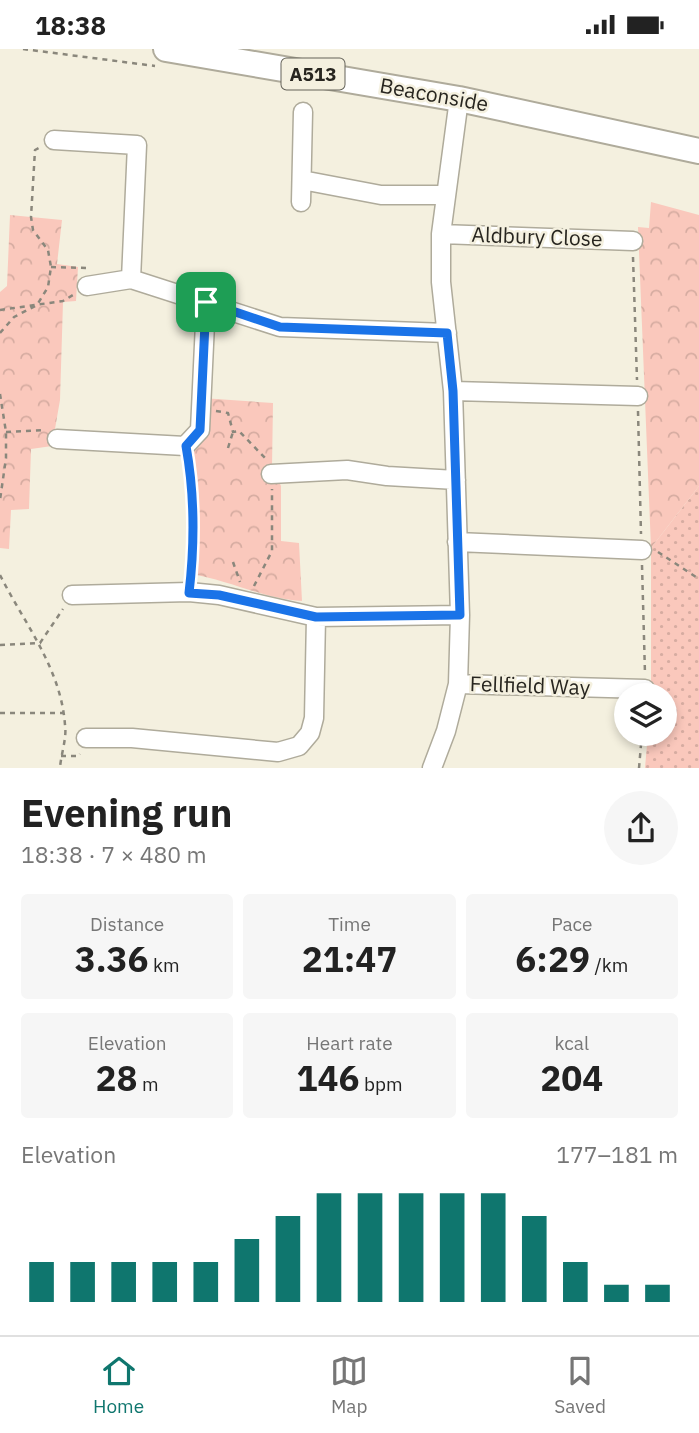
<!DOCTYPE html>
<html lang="en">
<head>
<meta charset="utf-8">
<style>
  :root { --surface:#fff; --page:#f6f6f6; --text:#222; --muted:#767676; --line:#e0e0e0; --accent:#0f766e }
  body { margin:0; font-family:"IBM Plex Sans",sans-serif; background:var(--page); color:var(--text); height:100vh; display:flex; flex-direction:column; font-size:26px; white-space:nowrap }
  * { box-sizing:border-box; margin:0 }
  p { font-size:23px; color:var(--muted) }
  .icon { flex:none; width:38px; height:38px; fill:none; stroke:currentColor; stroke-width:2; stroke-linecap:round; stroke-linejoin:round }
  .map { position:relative; height:719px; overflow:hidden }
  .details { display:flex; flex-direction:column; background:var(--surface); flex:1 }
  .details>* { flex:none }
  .tools { position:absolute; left:614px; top:634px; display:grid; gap:14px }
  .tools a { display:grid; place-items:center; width:63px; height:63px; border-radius:50%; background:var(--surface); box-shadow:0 4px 10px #0003; font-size:35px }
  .pin { position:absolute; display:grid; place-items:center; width:60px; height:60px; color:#fff; margin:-30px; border-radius:14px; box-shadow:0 4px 10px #0006 }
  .round { display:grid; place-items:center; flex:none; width:74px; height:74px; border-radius:37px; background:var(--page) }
  .headline { display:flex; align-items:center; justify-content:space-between; height:119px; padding:0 21px }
  h1 { font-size:38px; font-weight:800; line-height:52px }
  .stats { display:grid; grid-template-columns:repeat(3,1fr); gap:10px; height:119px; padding:7px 21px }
  .stats div { display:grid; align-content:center; border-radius:7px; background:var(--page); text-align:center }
  .stats b { font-size:35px; font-weight:800 }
  .stats small { font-size:19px; font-weight:400 }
  .stats p { font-size:19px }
  .chart { height:196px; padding:14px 21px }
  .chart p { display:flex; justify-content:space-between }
  .chart svg { width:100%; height:126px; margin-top:7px; stroke:var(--accent); stroke-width:6 }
  .status { display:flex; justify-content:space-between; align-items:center; height:49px; padding:0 35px; background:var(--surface); direction:ltr }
  .status svg { height:19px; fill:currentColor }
  .tabs { display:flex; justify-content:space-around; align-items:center; height:98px; border-top:2px solid var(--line); background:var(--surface); font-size:19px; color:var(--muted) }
  .tabs a { display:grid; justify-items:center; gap:4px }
  .tabs .active { color:var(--accent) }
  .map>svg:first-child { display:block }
</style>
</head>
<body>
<div class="status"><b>18:38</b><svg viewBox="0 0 49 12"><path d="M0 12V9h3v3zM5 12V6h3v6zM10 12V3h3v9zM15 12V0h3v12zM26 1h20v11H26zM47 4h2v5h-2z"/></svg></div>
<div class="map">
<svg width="699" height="719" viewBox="0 0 699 719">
  <defs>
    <pattern id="grass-dots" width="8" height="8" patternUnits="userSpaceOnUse" patternTransform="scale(1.75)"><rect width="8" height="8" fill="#fac8bc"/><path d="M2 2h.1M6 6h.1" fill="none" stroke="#d6aca1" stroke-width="1.8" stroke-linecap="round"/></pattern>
    <pattern id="park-crowns" width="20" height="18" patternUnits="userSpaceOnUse" patternTransform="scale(1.75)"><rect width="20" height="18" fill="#fac8bc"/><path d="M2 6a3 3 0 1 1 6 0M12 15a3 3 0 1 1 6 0" fill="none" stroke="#d6aca1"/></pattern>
  </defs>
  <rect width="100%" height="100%" fill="#f4f0df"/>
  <!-- grass -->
  <path fill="url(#grass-dots)" d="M699,437V719H645L648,684H665V646H651V499Z"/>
  <!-- park -->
  <path fill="url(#park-crowns)" d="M651,153L699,166V437L651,499L638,178L649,179Z
    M10,166L62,171L57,215L78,218L76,252L63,253L60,351L52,397L31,400L29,460L11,461L9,500L0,499V243L7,237Z
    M202,349L273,354L272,418L281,437V492L299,494L302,552C264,550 229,531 191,525L193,436L185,397Z"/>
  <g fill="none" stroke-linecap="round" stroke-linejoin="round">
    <defs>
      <path id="minor" d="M54,91L137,96L131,230L280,278L447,284
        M302,131L381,146H446
        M301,153L303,63
        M441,185L633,192
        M87,237L131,230
        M453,342L638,347
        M57,390L185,397L200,381L206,253
        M271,425L347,421L387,427L456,431
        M457,493L642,501
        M72,546L189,543L219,546L316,568L460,566
        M458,635L645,640
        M86,689H132L278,703L299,697L310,684L314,669L316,568
        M432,719L446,682L458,635L460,566L453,342L441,233V185L459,50"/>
      <path id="highway" d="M166,0L459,50L699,102"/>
    </defs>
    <!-- minor casing -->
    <use href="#minor" stroke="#afab9b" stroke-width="21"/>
    <!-- highway casing -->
    <use href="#highway" stroke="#afab9b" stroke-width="28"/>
    <!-- path -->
    <path stroke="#8a877c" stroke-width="2.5" stroke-dasharray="5 5" stroke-linecap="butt" d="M23,0L155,17
      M633,208L637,331
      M51,218L87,219
      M0,261L63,252L73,246
      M0,284L14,268L37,256L48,238L51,218L48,201L33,181L31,168L35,101L41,98
      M0,345L6,383V409L0,451
      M216,362L228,364L233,383L239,382L266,410
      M638,362L641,485
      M6,383L44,381
      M228,399L233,383
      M188,411L193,436L191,526
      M658,503L699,530
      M233,513L240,533
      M642,516L645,625
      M0,526C24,574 61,619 65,676C67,689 61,705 60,719
      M254,537L272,502V440
      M0,596L40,594L63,560
      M0,664H63
      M61,707H79L80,705
      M639,719L642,684"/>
    <!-- minor -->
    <use href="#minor" stroke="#fff" stroke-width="18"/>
    <!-- highway -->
    <use href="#highway" stroke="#fff" stroke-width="24"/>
  </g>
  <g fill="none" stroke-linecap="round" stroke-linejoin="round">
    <defs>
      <path id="route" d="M206,253L280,278L447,284L453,342L460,566L316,568L219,546L189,544C195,493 195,447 186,397L200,381Z"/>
    </defs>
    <!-- route casing -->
    <use href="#route" stroke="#fff" stroke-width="14"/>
    <!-- route -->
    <use href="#route" stroke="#1a73e8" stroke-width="9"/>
  </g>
  <g text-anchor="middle" stroke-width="5" stroke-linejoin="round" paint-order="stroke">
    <!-- shield labels -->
    <rect fill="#f4f0df" stroke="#646259" stroke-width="2" x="281.5" y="9.5" width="63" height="31" rx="5"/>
    <g font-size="19" font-weight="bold" fill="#27251f">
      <text x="313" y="32">A513</text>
    </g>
    <!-- street labels -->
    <g font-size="21" fill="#27251f" stroke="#f4f0df">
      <text transform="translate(434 46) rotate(10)" y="7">Beaconside</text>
      <text transform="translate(537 188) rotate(2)" y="7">Aldbury Close</text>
      <text transform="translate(530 637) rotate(2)" y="7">Fellfield Way</text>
    </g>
  </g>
</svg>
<div class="tools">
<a><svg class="icon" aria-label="layers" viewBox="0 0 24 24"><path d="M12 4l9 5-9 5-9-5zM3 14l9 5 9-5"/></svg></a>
</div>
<div class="pin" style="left:206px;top:253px;background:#1e9e55"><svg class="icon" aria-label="arrive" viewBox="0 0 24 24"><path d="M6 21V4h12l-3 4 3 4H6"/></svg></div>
</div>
<section class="details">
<div class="headline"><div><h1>Evening run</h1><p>18:38 · 7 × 480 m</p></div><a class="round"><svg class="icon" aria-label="share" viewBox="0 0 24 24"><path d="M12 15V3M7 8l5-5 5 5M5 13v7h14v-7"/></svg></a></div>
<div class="stats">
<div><p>Distance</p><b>3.36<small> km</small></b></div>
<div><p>Time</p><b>21:47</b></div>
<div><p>Pace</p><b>6:29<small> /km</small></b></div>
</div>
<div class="stats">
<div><p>Elevation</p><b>28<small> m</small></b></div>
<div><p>Heart rate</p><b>146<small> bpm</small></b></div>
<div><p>kcal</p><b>204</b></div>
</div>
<div class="chart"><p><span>Elevation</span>177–181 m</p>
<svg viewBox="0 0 160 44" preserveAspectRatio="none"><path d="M5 44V30M15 44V30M25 44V30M35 44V30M45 44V30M55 44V22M65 44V14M75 44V6M85 44V6M95 44V6M105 44V6M115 44V6M125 44V14M135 44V30M145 44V38M155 44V38"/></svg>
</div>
</section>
<nav class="tabs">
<a class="active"><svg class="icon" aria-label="home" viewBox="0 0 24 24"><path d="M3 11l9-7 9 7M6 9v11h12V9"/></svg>Home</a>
<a><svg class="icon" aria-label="map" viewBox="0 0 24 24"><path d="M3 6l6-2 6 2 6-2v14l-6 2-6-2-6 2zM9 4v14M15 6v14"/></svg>Map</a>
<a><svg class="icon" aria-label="saved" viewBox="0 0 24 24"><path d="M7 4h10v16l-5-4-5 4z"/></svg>Saved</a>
</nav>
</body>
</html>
